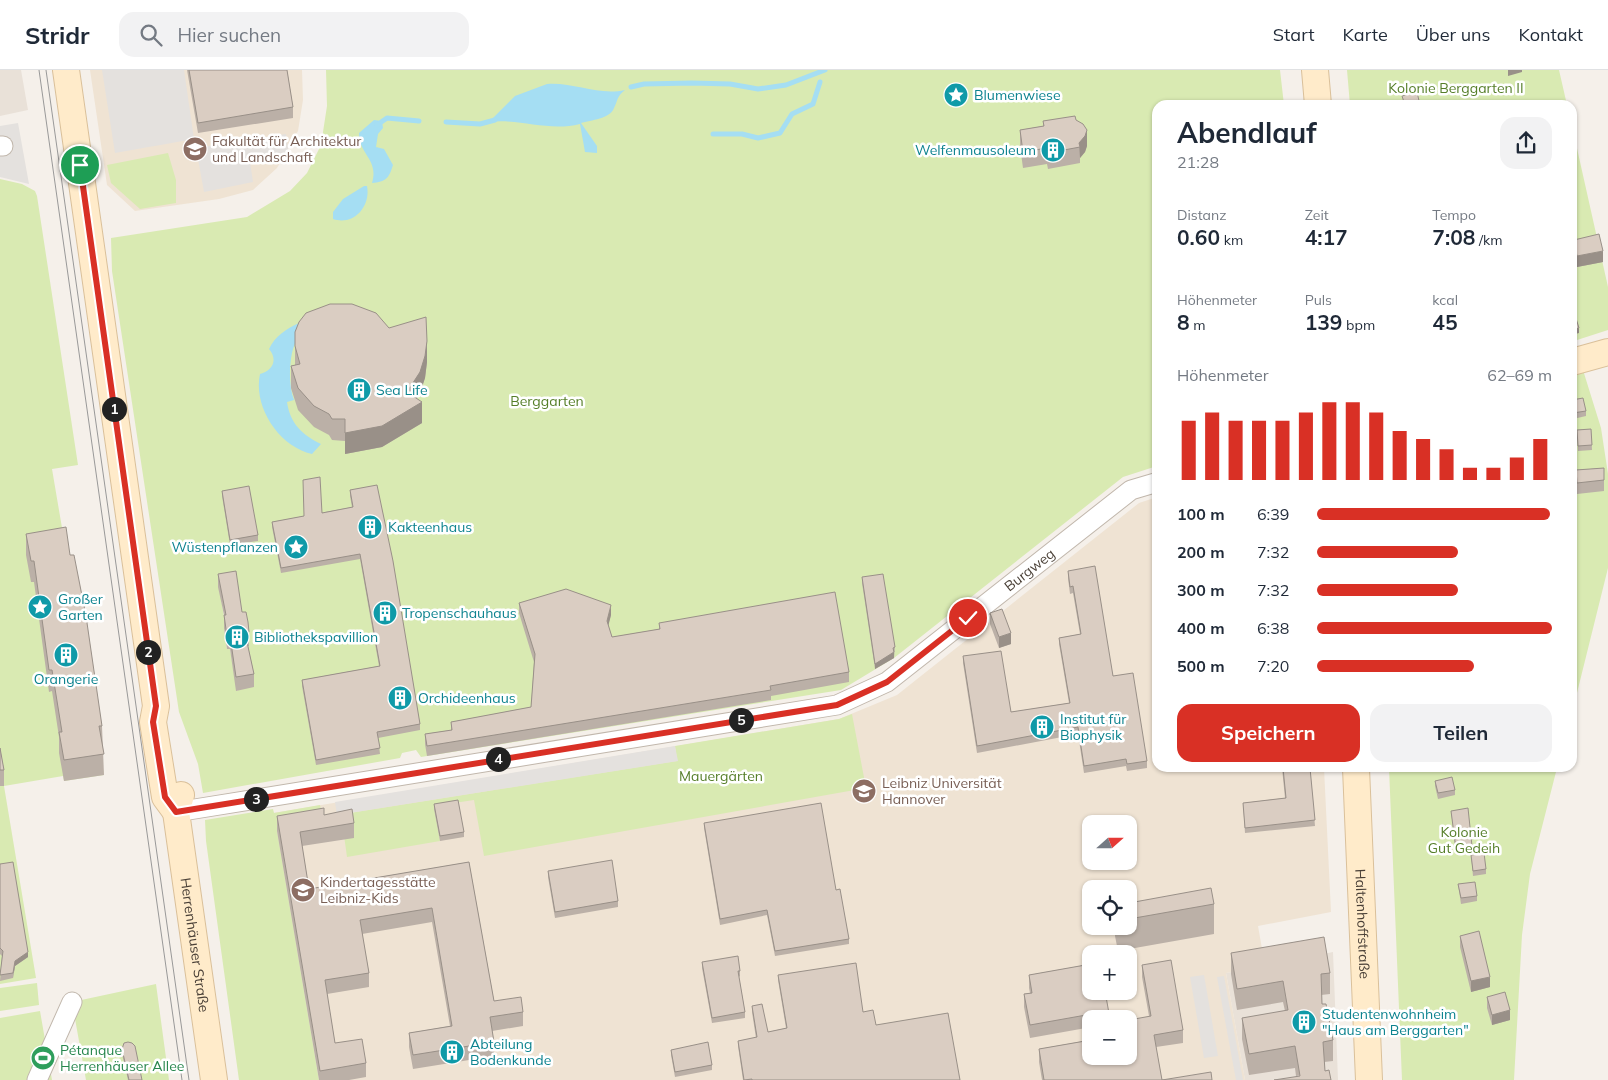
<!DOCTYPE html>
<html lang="de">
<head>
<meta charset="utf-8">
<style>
  :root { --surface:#fff; --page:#f2f2f3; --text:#1f2937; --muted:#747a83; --line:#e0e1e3; --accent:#d93025 }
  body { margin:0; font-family:Mulish,sans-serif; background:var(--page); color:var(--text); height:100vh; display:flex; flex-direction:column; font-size:19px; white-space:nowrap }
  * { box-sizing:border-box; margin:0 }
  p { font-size:16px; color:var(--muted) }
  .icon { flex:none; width:28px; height:28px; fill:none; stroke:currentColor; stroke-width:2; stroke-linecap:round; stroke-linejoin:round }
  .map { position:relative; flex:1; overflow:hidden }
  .side { position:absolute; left:1152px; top:30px; width:425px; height:672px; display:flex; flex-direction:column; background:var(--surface); border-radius:15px; box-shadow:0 1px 4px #0004 }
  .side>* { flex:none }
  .needle { width:32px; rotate:69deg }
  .tools { position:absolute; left:1082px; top:745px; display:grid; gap:10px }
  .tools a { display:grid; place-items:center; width:55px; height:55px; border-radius:10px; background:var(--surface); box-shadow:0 1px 4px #0004; font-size:25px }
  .pin { position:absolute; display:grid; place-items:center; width:42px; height:42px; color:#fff; margin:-21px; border:2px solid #fff; border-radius:50%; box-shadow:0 1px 5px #0007 }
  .km { position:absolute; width:25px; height:25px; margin:-12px; border-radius:50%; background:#222; color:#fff; font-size:14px; line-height:25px; text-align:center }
  .round { display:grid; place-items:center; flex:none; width:52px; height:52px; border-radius:15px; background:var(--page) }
  .head { display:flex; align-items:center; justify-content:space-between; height:85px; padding:0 25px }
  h1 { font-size:28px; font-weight:700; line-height:38px }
  .metrics { display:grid; grid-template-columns:repeat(3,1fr); gap:8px; height:85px; padding:5px 25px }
  .metrics div { display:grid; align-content:center }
  .metrics b { font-size:21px; font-weight:700 }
  .metrics small { font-size:14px; font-weight:400 }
  .metrics p { font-size:14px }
  .chart { height:140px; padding:10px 25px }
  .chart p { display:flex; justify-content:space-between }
  .chart svg { width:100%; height:90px; margin-top:5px; stroke:var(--accent); stroke-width:6 }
  .action { display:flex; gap:10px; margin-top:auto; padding:10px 25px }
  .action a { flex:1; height:58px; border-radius:15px; background:var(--accent); color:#fff; font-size:20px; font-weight:700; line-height:58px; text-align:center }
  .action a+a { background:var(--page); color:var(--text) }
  ul { padding:0 25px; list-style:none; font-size:16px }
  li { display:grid; grid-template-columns:80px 60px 1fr; align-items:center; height:38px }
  li i { height:12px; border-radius:6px; background:var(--accent) }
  header { display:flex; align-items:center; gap:30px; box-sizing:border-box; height:70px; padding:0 25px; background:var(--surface); border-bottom:1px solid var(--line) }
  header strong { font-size:24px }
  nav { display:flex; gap:28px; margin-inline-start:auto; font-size:18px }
  .search { width:350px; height:45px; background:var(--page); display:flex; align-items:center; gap:12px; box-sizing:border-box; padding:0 18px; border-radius:15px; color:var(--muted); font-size:19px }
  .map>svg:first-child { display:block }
</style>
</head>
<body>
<header>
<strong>Stridr</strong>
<div class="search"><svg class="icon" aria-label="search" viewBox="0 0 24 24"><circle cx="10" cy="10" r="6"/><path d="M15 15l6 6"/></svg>Hier suchen</div>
<nav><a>Start</a><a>Karte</a><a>Über uns</a><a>Kontakt</a></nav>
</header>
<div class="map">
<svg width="1608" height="1010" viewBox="0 0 1608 1010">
  <rect width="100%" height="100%" fill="#f5f0ea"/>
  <!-- residential -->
  <path fill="#e9e1d8" d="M0,0H21L28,40L0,46Z
    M1333,882L1338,1010H1245L1226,903Z"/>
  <!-- education -->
  <path fill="#efe3d3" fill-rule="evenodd" d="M90,0H302L303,30L298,61L277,98L253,120L219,129L135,141L107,115Z
    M1157,427L1158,698H1324L1331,842L1258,856L1265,896L1226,903L1245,1010H319L273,743L839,649L897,625L1139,433ZM1091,754H1129V791H1091ZM1091,819H1129V856H1091ZM1091,884H1129V921H1091ZM1091,949H1129V986H1091Z"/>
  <!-- green -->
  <path fill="#d9eab2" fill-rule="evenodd" d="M326,0H1280L1284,35H1158L1157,396L1123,407L894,588L841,620L421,687L416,680L402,683L400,688L203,723L198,694L179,642L112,201L111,168L247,147L290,121L307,103L321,75L327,36ZM219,517L246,555L248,565L245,576L251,605L237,621L230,579H227L224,559L226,558Z
    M1347,0H1559L1567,35H1350Z
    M1572,56L1608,217V260L1574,271L1601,358L1608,404V498L1573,639Z
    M168,83L176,110V133L140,139L111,113L107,95Z
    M0,109L22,114L35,121L37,126L78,395L52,399L104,705L64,711L63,706L4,716L36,908L0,914Z
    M852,644L866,718L484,786L474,730L434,736L440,771L347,787L342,751L337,745L677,691L675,676L839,649Z
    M1389,698H1557L1530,804L1522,865L1514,1010H1402Z
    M320,735L324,753L277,761L319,1010H239L206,771L205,750L273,739L274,743Z
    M37,913L39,935L0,941V918Z
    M156,914L169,1010H86L72,932Z
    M40,941L52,1010H0V948Z"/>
  <!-- parking -->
  <path fill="#e4e1de" d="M102,0H184L194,69L115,83Z
    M18,53L29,114L0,107V56Z
    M286,64L289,85L250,92L253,112L204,122L196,78Z
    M675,676L678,691L337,745L335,732Z
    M1204,905L1218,986L1204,988L1190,907Z
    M1224,906L1243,1010H1236L1217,907Z"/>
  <!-- water -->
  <path fill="#a5def3" d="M547,14C574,12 598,26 625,20C617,26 618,30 614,38C610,49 591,50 581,53L597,76V83L585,82L580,54C548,62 519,48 489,52L515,26Z
    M374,50L382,51L383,58L378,64L376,77L384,79L393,95C389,108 386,112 372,113C379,89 359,85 359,63Z
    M364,116H367C371,136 354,156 333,149V142L343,129Z
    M299,253C299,267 295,271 292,283C289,297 289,317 294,330L287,332C290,353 302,365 321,374L312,384C278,376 253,336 260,304C273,300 278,290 269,279C275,266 286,259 299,253Z"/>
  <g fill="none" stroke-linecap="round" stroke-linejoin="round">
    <!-- stream -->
    <path stroke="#a5def3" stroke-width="5" d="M631,17L644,14L692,13L730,14L758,19L786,15L825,0
      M446,52L480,54L495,50
      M377,55L387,48L419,51
      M713,64H742L758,68L780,63L792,44L813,34L820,12"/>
    <defs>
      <g id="street">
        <path d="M0,76H3"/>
        <path id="s1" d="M176,742L837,635L887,612L1131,420L1158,412"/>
        <path d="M37,1010L72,932"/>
      </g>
      <g id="secondary">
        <path d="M66,0L156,636L153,652L165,727L176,742"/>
        <path d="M1315,0L1318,35"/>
        <path d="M1572,292L1608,282"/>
        <path id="s2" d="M1356,698L1369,1010"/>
        <path id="s3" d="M181,725L176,742L214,1010"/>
      </g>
    </defs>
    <!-- street casing -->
    <use href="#street" stroke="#c1b7ac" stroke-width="21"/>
    <!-- secondary casing -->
    <use href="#secondary" stroke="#dac09a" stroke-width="28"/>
    <!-- street -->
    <use href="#street" stroke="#fff" stroke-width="19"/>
    <!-- secondary -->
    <use href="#secondary" stroke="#ffebca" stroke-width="26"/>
    <!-- tram -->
    <path stroke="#999" stroke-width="1" d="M39,0L182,1010
      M46,0L189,1010"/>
  </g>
  <!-- wall -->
  <path fill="#bbb0a7" d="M187,0H287L293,37V48L198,63Z
    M1076,50L1087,76L1085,82L1080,88V93L1048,99L1047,94L1023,98L1020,76V60L1043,56V51Z
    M1574,170L1603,192L1577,197L1574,181Z
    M389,258L427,292L425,308L420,323L417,328L422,353L382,377L345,384V371L332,370L329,365L314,357L298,340L291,318V296L295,295V262Z
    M1572,330L1586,341V346L1573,349Z
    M1591,359L1592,380L1578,381L1577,360Z
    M1604,398V421L1577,424L1576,400Z
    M350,420L420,654V660L378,668L380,684L316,695L302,616V610L379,596L360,489L281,503L272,457V452L352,437L350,426Z
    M222,421L258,465V471L230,475L222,426Z
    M26,464L70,485L102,656L104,705L64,711L59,683V667L52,621L49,622L34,512H31L26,485Z
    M1068,501L1113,606L1147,691V698L1127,701L1126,696L1084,703L1078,664L977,683L963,593V586L1011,642L1069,633L1059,574V568L1080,564L1073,523L1070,524L1068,508Z
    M218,504L242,542L249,562V576H248L254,604V617L236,621L230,579H227L224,558V545L218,517Z
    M862,507L895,577L894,588L875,599L862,513Z
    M519,533L611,545L608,555L612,567L659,559V553L849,602V612L771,626V630L427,686L425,674V664L451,660V652L531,637L534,592L519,543Z
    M990,543L1011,574L999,578L990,554Z
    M0,678L4,700V716H0Z
    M1282,698H1310L1315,756L1245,763L1243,733L1285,728Z
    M1435,711L1455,720V725L1438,729L1435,716Z
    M434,734L464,762V767L440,771L434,739Z
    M1451,741L1472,776V781L1456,784Z
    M324,745L354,753V768L302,776L309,819L469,792L494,931L523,942V956L492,961L494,972V986L413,999L409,977V963L450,956L432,852L362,864L369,903V917L327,924L335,973L366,993V1007L349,1010H319L277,761V746Z
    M704,753L836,820L849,869V874L775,886L767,845L720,855L704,758Z
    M1471,785L1486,799V804L1473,806Z
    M0,794L28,887L15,896L13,908L0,911L2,886L0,884Z
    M548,801L618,831V837L555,848L548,807Z
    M1458,814L1477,826V831L1461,834Z
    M1129,833L1214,834V864L1118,881L1115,866V856H1129Z
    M1460,866L1490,917L1471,922L1460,877Z
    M1231,883L1330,903V924L1321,925L1322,934L1333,970V991L1324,992L1325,1001L1296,1006L1295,998L1249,1005L1242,969V948L1285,941L1283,932L1237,940L1231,904Z
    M702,892L740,901V906L739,907L745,942V948L712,953L702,898Z
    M1091,894V986L1149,946L1142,907V895L1183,960V973L1156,977L1162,1010H1212H1042L1039,992V979L1089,970L1086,958L1030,968L1024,937V924L1030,923L1029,918V905Z
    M778,905L863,942L876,955L960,1010H743L738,976V971L756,968L752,942V936L768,962L786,958L778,910Z
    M1487,927L1510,950L1492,955L1487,938Z
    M122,979L142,1010H128L122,984Z
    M671,980L712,995V1000L675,1007L671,985Z"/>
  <!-- shaded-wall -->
  <path fill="#999088" d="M1508,0H1522V2L1508,6Z
    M1087,60V76L1085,82L1080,88L1079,73Z
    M1603,181V192L1577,197V186Z
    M1579,258V263L1572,265V260Z
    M427,271V292L425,308L420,323L409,339L422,332V353L382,377L345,384V363L407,322Z
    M611,535V545L607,561V551Z
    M1011,563V574L999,578V567Z
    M894,582V588L875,599V594Z
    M28,882V887L15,896L13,908L15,891Z
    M1490,907V917L1471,922V911Z
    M1510,940V950L1492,955V945Z"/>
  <!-- building -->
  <path fill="#dacdc2" stroke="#999088" d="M189,0H287L293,37L198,53Z
    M1417,22L1420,35H1405L1402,26Z
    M1075,46L1076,50L1083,54L1087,60L1085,66L1079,73L1080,77L1048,83L1047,78L1023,82L1020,60L1044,56L1043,51Z
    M1599,164L1603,181L1577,186L1574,170Z
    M330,234H352L376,243L389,258L426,247L427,271L425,286L420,302L407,322L422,332L382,356L345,363V349H332L329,344L314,336L298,318L291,296L300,294L295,276V262L299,252L306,243Z
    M1574,242L1579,258L1572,260V243Z
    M1583,328L1586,341L1573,343L1572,330Z
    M1591,359L1592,375L1578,376L1577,360Z
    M1604,398V410L1577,413L1576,400Z
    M320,407L322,443L353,437L350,420L377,415L393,491L420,654L377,662L380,678L316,690L302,610L380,596L360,484L281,498L272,452L304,446L303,410Z
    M249,416L258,465L230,470L222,421Z
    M66,457L70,485H74L86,546L102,656H99L104,684L64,690L59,662H62L52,600H49L34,491H31L26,464Z
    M1095,496L1113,606L1133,603L1147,691L1127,694L1126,689L1084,696L1078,657L977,676L963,586L1001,581L1011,642L1070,633L1059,568L1081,564L1073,516L1070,517L1068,501Z
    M236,501L242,542H246L248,552L249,562L245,563L254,604L236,607L230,566H227L224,545H226L218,504Z
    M883,504L895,577L893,578L894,582L875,594L862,507Z
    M566,519L611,535L607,551L612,567L660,559L659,553L835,522L849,602L770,616L771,620L427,676L425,664L452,660L451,652L531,637L535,584L519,533Z
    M1002,539L1011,563L999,567L990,543Z
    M0,678L4,700H0Z
    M1283,698H1310L1315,750L1245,758L1243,733L1286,728Z
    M1452,707L1455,720L1438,723L1435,711Z
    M458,730L464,762L440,766L434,734Z
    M821,733L836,820L840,819L849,869L775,881L767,840L720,849L704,753Z
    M324,738V745L352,739L354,753L300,762L309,819L469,792L494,931L521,927L523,942L490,947L494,972L413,985L409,963L452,956L432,838L360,850L369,903L325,910L335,973L362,969L366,993L320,1001L277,746Z
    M1468,738L1472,776L1456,779L1451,741Z
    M1484,783L1486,799L1473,801L1471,785Z
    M612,790L618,831L555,842L548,801Z
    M13,792L28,882L15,891L13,903L0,905L3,881L0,878V794Z
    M1475,812L1477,826L1461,828L1458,814Z
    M1211,818L1214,834L1129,849V833Z
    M1479,861L1490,907L1471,911L1460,866Z
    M1324,867L1330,903L1321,904L1322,934H1326L1333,970L1323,972L1325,1001L1329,1000L1331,1010H1274L1300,1006L1295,976L1249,984L1242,948L1288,940L1283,911L1237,919L1231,883Z
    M738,886L740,901H738L745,942L712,948L702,892Z
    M1171,890L1183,960L1154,965L1162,1010L1211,1002L1212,1010H1044L1039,979L1091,970L1086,945L1030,955L1024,924L1032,923L1029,905L1091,894V921H1105L1110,949H1091V986H1129V950L1151,946L1142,895Z
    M856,893L863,942L873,940L876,955L948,943L960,1010H752V1009L744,1010L738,971L757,967L752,936L762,934L768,962L787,958L778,905Z
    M1505,922L1510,940L1492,945L1487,927Z
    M128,972L132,973L135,976L142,1010H129L122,979L124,973Z
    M708,972L712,995L675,1002L671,980Z"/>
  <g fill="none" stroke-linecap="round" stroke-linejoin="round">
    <defs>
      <path id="route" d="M80,95L156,636L153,652L165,727L176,742L837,635L887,612L968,548"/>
    </defs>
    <!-- route casing -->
    <use href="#route" stroke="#fff" stroke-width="10"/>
    <!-- route -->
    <use href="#route" stroke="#d93025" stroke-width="6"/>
  </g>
  <!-- icons -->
  <defs>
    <symbol id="sight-disc" viewBox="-11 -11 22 22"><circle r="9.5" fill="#0f9aa8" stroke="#fff"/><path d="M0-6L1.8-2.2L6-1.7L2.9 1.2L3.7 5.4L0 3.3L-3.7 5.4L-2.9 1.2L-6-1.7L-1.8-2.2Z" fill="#fff"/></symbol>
    <symbol id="university-disc" viewBox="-11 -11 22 22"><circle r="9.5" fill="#8d6e63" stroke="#fff"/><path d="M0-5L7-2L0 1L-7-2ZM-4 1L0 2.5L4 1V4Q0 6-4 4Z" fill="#fff"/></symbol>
    <symbol id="building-disc" viewBox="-11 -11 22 22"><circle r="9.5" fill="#0f9aa8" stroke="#fff"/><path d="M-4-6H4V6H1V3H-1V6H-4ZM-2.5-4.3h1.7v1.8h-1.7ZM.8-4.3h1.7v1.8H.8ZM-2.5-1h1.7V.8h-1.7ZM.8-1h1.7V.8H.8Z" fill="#fff"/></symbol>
    <symbol id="school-disc" viewBox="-11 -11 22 22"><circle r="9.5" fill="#8d6e63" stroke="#fff"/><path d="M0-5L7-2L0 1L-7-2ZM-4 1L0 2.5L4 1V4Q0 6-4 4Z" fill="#fff"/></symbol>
    <symbol id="stadium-disc" viewBox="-11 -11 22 22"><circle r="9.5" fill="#2e9e5b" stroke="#fff"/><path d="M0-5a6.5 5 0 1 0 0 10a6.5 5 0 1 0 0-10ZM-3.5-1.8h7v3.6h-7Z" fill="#fff"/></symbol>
  </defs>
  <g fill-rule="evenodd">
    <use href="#sight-disc" x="942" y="11" width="28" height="28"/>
    <use href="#university-disc" x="181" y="65" width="28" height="28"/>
    <use href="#building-disc" x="1039" y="66" width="28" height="28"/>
    <use href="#building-disc" x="345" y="306" width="28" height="28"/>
    <use href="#building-disc" x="356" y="443" width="28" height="28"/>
    <use href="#sight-disc" x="282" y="463" width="28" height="28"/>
    <use href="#sight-disc" x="26" y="523" width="28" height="28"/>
    <use href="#building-disc" x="371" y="529" width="28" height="28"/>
    <use href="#building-disc" x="223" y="553" width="28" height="28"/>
    <use href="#building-disc" x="52" y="571" width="28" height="28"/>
    <use href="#building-disc" x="386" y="614" width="28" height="28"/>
    <use href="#building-disc" x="1028" y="643" width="28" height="28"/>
    <use href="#university-disc" x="850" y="707" width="28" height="28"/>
    <use href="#school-disc" x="289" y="806" width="28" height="28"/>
    <use href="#building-disc" x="1290" y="938" width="28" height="28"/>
    <use href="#building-disc" x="438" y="968" width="28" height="28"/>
    <use href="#stadium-disc" x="29" y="974" width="28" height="28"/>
  </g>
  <g text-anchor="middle" stroke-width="5" stroke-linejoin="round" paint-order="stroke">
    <!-- park labels -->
    <g font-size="14" fill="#557e28" stroke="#fff">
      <text x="1456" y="23">Kolonie Berggarten II</text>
      <text x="547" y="336">Berggarten</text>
      <text x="721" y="711">Mauergärten</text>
      <text x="1464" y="767">Kolonie<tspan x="1464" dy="16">Gut Gedeih</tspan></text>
    </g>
    <!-- culture labels -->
    <g font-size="14" fill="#0d838f" stroke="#fff" text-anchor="start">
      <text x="974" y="30">Blumenwiese</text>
      <text x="1036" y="85" text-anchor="end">Welfenmausoleum</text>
      <text x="376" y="325">Sea Life</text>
      <text x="388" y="462">Kakteenhaus</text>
      <text x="278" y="482" text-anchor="end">Wüstenpflanzen</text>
      <text x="58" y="534">Großer<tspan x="58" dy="16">Garten</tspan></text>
      <text x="402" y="548">Tropenschauhaus</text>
      <text x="254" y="572">Bibliothekspavillion</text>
      <text x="66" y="614" text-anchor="middle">Orangerie</text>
      <text x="418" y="633">Orchideenhaus</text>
      <text x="1060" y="654">Institut für<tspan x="1060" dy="16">Biophysik</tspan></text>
      <text x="1322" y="949">Studentenwohnheim<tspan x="1322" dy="16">"Haus am Berggarten"</tspan></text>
      <text x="470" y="979">Abteilung<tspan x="470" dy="16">Bodenkunde</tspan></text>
    </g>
    <!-- education labels -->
    <g font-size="14" fill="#785e54" stroke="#fff" text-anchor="start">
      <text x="212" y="76">Fakultät für Architektur<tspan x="212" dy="16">und Landschaft</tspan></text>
      <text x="882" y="718">Leibniz Universität<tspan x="882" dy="16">Hannover</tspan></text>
      <text x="320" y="817">Kindertagesstätte<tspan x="320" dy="16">Leibniz-Kids</tspan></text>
    </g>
    <!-- street labels -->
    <g font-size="14" fill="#4a4037" stroke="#fff">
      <text dy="5" stroke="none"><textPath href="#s1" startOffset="906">Burgweg</textPath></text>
      <text dy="5" stroke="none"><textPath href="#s2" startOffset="156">Haltenhoffstraße</textPath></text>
      <text dy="5" stroke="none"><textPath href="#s3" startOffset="152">Herrenhäuser Straße</textPath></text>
    </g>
    <!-- leisure labels -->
    <g font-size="14" fill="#27864d" stroke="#fff" text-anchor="start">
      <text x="60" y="985">Pétanque<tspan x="60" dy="16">Herrenhäuser Allee</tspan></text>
    </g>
  </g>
</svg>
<div class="tools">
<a><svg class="needle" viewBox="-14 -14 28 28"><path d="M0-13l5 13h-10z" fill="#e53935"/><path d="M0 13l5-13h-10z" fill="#747a83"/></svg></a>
<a><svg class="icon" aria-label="locate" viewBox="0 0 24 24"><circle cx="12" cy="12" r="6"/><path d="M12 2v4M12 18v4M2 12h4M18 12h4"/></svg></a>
<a>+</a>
<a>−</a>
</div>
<div class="pin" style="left:80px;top:95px;background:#1e9e55"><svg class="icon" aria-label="arrive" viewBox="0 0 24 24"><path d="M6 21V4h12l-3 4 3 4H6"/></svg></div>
<div class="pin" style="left:968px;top:548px;background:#d93025"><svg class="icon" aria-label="check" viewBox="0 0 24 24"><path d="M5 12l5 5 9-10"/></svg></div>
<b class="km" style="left:114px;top:339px">1</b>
<b class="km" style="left:148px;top:582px">2</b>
<b class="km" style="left:256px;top:729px">3</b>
<b class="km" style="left:498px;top:689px">4</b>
<b class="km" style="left:741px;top:650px">5</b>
<section class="side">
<div class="head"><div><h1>Abendlauf</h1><p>21:28</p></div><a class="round"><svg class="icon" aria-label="share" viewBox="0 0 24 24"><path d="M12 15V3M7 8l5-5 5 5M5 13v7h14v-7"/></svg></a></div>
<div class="metrics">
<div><p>Distanz</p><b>0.60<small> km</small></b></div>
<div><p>Zeit</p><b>4:17</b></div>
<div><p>Tempo</p><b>7:08<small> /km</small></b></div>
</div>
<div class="metrics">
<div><p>Höhenmeter</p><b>8<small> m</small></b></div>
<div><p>Puls</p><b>139<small> bpm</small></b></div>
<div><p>kcal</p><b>45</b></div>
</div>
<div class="chart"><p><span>Höhenmeter</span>62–69 m</p>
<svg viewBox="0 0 160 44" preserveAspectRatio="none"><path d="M5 44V15M15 44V11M25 44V15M35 44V15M45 44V15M55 44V11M65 44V6M75 44V6M85 44V11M95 44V20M105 44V24M115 44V29M125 44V38M135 44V38M145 44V33M155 44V24"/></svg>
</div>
<ul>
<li><b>100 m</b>6:39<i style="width:99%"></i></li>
<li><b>200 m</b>7:32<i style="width:60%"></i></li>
<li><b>300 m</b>7:32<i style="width:60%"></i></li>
<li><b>400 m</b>6:38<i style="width:100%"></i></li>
<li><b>500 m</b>7:20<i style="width:67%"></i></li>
</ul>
<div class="action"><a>Speichern</a><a>Teilen</a></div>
</section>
</div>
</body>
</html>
